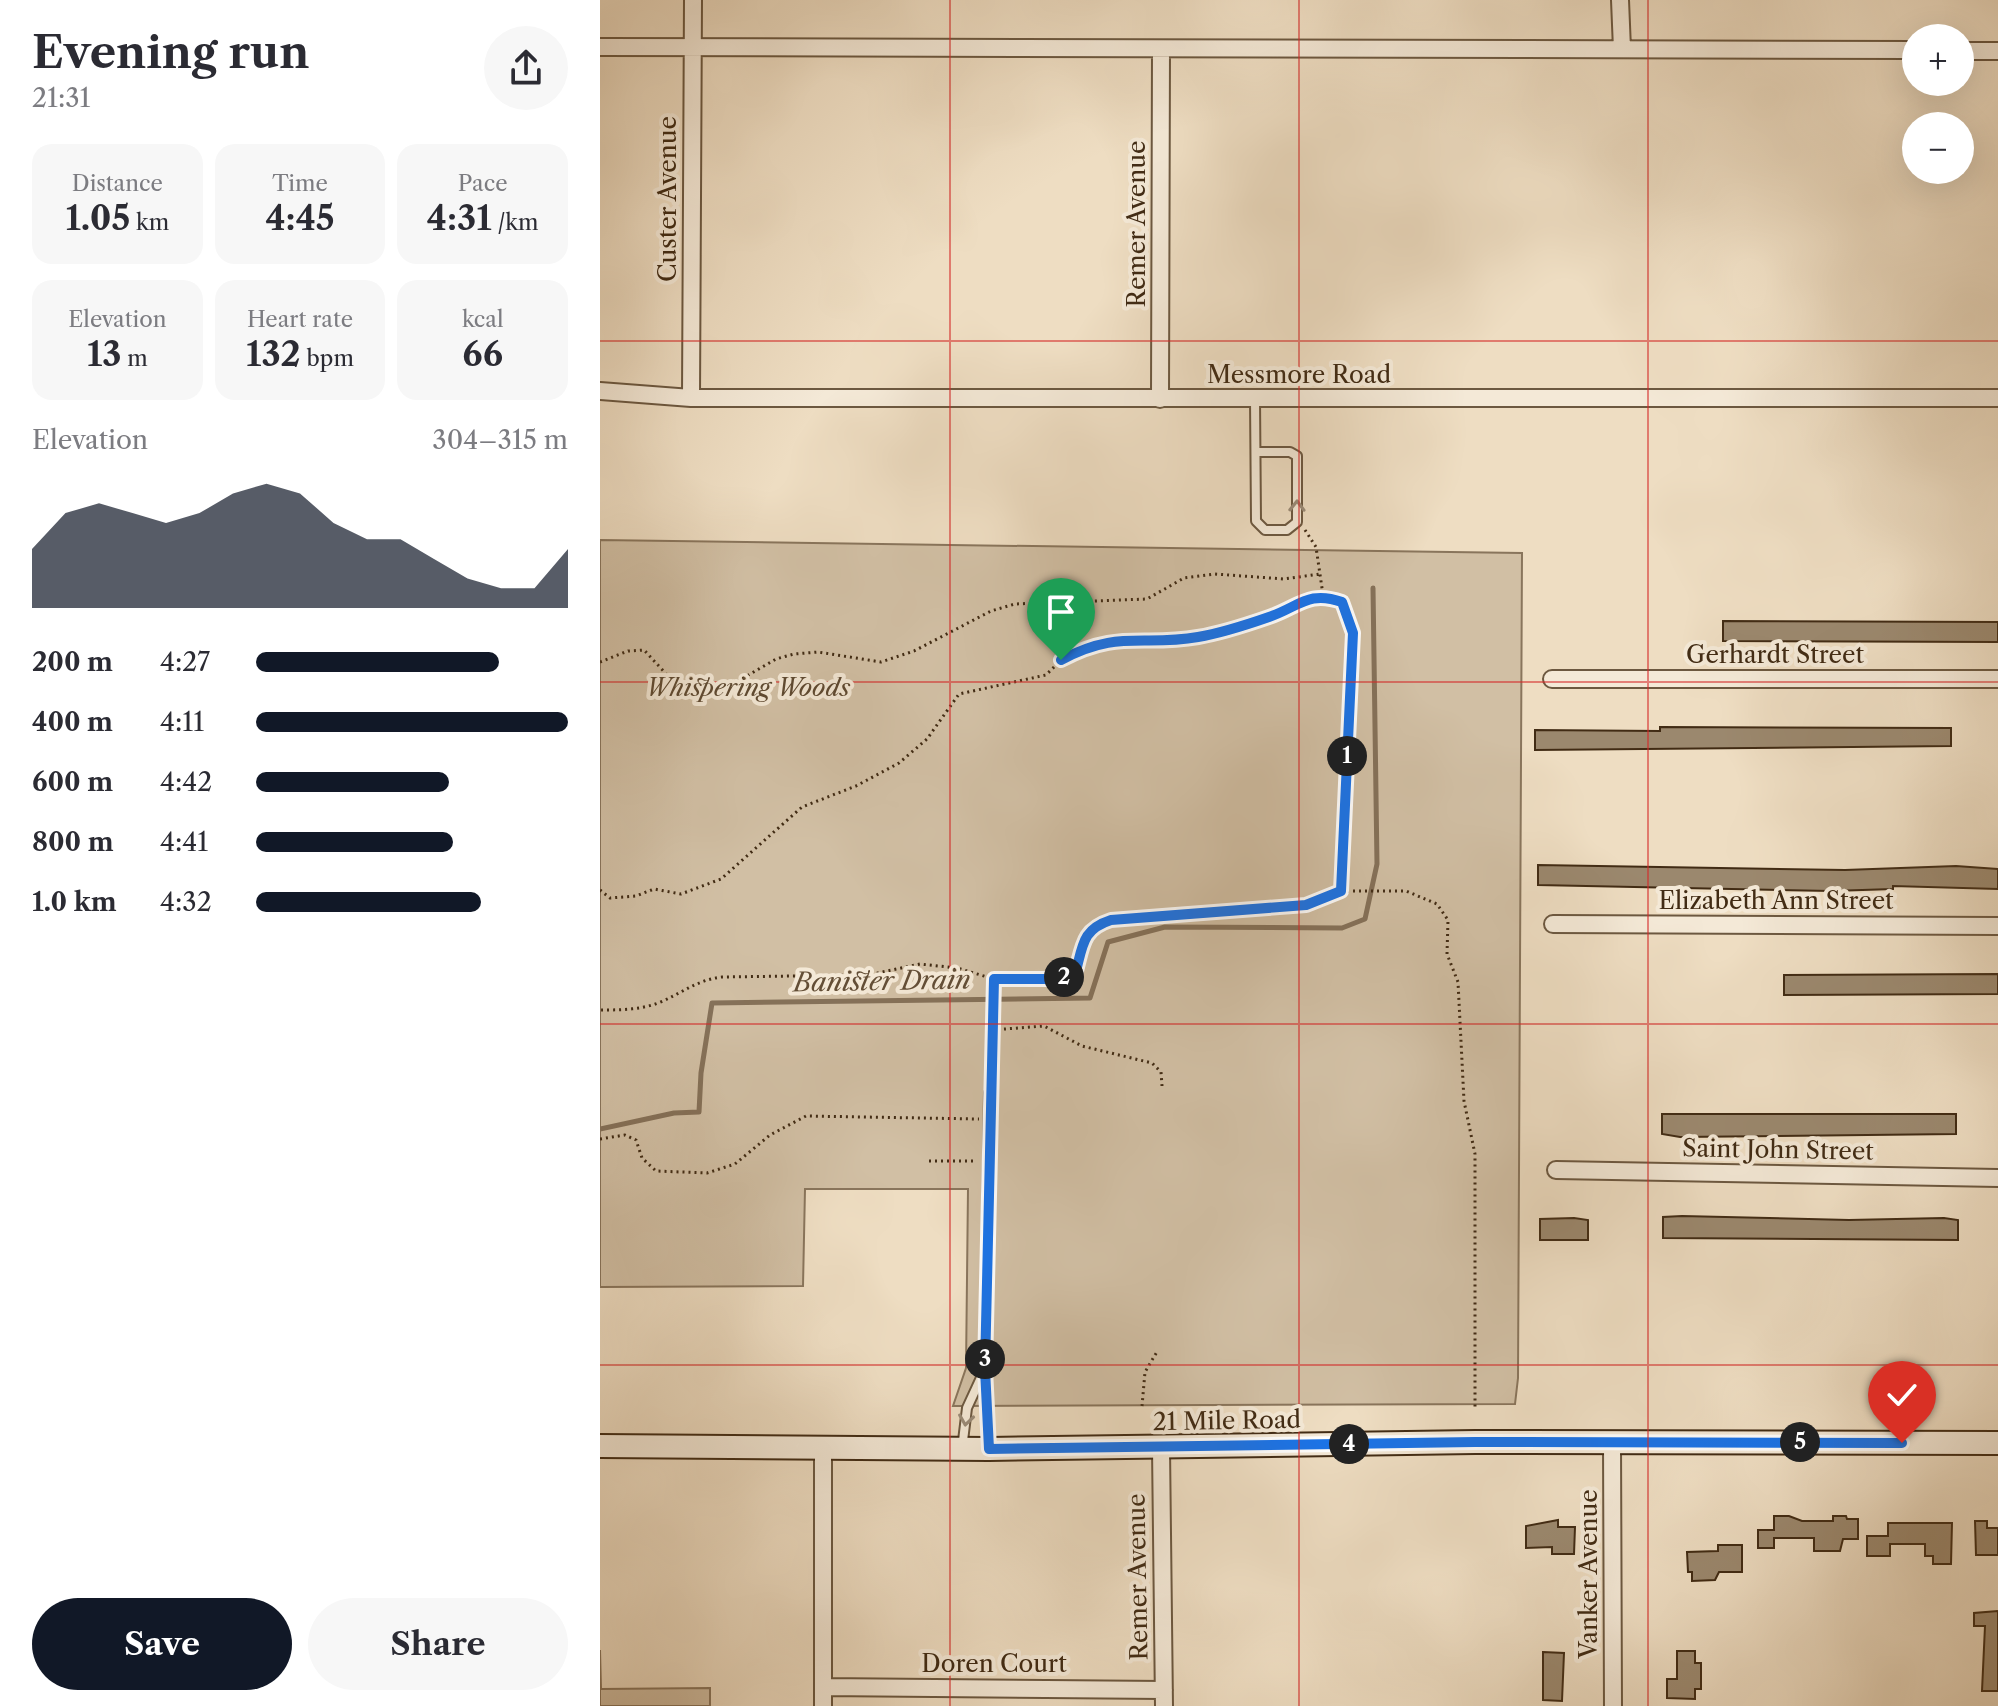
<!DOCTYPE html>
<html lang="en">
<head>
<meta charset="utf-8">
<style>
  :root { --surface:#fff; --page:#f7f7f7; --text:#2b2b33; --muted:#7c7c81; --accent:#111827 }
  body { margin:0; font-family:"Libre Caslon Text",serif; background:var(--page); color:var(--text); height:100vh; display:flex; flex-direction:column; font-size:30px; white-space:nowrap }
  * { box-sizing:border-box; margin:0 }
  p { font-size:26px; color:var(--muted) }
  .icon { flex:none; width:44px; height:44px; fill:none; stroke:currentColor; stroke-width:2; stroke-linecap:round; stroke-linejoin:round }
  .map { position:relative; flex:1; overflow:hidden }
  .drawer { display:flex; flex-direction:column; background:var(--surface); width:600px }
  .drawer>* { flex:none }
  .tools { position:absolute; left:1302px; top:24px; display:grid; gap:16px }
  .tools a { display:grid; place-items:center; width:72px; height:72px; border-radius:50%; background:var(--surface); box-shadow:0 8px 32px #0002; font-size:40px }
  .pin { position:absolute; display:grid; place-items:center; width:68px; height:68px; color:#fff; margin:-82px -34px; border-radius:50% 50% 50% 0; rotate:-45deg; box-shadow:0 0 8px #0007 }
  .pin .icon { rotate:45deg }
  .km { position:absolute; width:40px; height:40px; margin:-20px; border-radius:50%; background:#222; color:#fff; font-size:22px; line-height:40px; text-align:center }
  .round { display:grid; place-items:center; flex:none; width:84px; height:84px; border-radius:42px; background:var(--page) }
  .headline { display:flex; align-items:center; justify-content:space-between; height:136px; padding:0 32px }
  h1 { font-size:44px; font-weight:800; line-height:60px }
  .stats { display:grid; grid-template-columns:repeat(3,1fr); gap:12px; height:136px; padding:8px 32px }
  .stats div { display:grid; align-content:center; border-radius:20px; background:var(--page); text-align:center }
  .stats b { font-size:34px; font-weight:800 }
  .stats small { font-size:22px; font-weight:400 }
  .stats p { font-size:22px }
  .chart { height:224px; padding:16px 32px }
  .chart p { display:flex; justify-content:space-between }
  .chart svg { width:100%; height:144px; margin-top:8px; fill:var(--accent); opacity:.7 }
  .cta { display:flex; gap:16px; margin-top:auto; padding:16px 32px }
  .cta a { flex:1; height:92px; border-radius:48px; background:var(--accent); color:#fff; font-size:32px; font-weight:800; line-height:92px; text-align:center }
  .cta a+a { background:var(--page); color:var(--text) }
  ul { padding:0 32px; list-style:none; font-size:26px }
  li { display:grid; grid-template-columns:128px 96px 1fr; align-items:center; height:60px }
  li i { height:20px; border-radius:10px; background:var(--accent) }
  main { display:flex; flex:1; min-height:0 }
  .map>svg:first-child { display:block }
</style>
</head>
<body>
<main>
<section class="drawer">
<div class="headline"><div><h1>Evening run</h1><p>21:31</p></div><a class="round"><svg class="icon" aria-label="share" viewBox="0 0 24 24"><path d="M12 15V3M7 8l5-5 5 5M5 13v7h14v-7"/></svg></a></div>
<div class="stats">
<div><p>Distance</p><b>1.05<small> km</small></b></div>
<div><p>Time</p><b>4:45</b></div>
<div><p>Pace</p><b>4:31<small> /km</small></b></div>
</div>
<div class="stats">
<div><p>Elevation</p><b>13<small> m</small></b></div>
<div><p>Heart rate</p><b>132<small> bpm</small></b></div>
<div><p>kcal</p><b>66</b></div>
</div>
<div class="chart"><p><span>Elevation</span>304–315 m</p>
<svg viewBox="0 0 160 44" preserveAspectRatio="none"><path d="M0 44V26L10 15L20 12L30 15L40 18L50 15L60 9L70 6L80 9L90 18L100 23L110 23L120 29L130 35L140 38L150 38L160 26V44z"/></svg>
</div>
<ul>
<li><b>200 m</b>4:27<i style="width:78%"></i></li>
<li><b>400 m</b>4:11<i style="width:100%"></i></li>
<li><b>600 m</b>4:42<i style="width:62%"></i></li>
<li><b>800 m</b>4:41<i style="width:63%"></i></li>
<li><b>1.0 km</b>4:32<i style="width:72%"></i></li>
</ul>
<div class="cta"><a>Save</a><a>Share</a></div>
</section>
<div class="map">
<svg width="1398" height="1706" viewBox="0 0 1398 1706">
  <rect width="100%" height="100%" fill="#eeddc2"/>
  <filter id="stains"><feTurbulence type="fractalNoise" baseFrequency=".0025" numOctaves="4"/><feColorMatrix values="0 0 0 0 .2 0 0 0 0 .09 0 0 0 0 .02 0 0 0 .5 -.17"/></filter>
  <radialGradient id="worn" r=".72"><stop offset=".6" stop-color="#630" stop-opacity="0"/><stop offset="1" stop-color="#630" stop-opacity=".3"/></radialGradient>
  <!-- green -->
  <path fill="#d1bfa4" stroke="#89755c" stroke-width="2" d="M0,540L922,553L918,1378L915,1404L353,1406L366,1368L368,1189H205L203,1286L0,1287Z
    M0,1650L1,1689L110,1688V1706H0Z"/>
  <g fill="none" stroke-linecap="round" stroke-linejoin="round">
    <!-- stream -->
    <path stroke="#857159" stroke-width="5" d="M0,1129L74,1113L99,1112L101,1073L112,1003L490,998L508,942L565,927L742,928L765,919L777,864L773,588"/>
  </g>
  <!-- building -->
  <path fill="#9b886e" stroke="#412b14" stroke-width="2" d="M1123,621L1398,622V642L1123,641Z
    M1060,727L1351,728V746L935,750V730L1060,731Z
    M938,865L1245,870L1356,866L1398,869V889L1293,886V889L1231,891L938,885Z
    M1398,974V994L1184,995V975Z
    M1062,1114H1356V1134L1080,1137L1062,1134Z
    M1082,1216L1249,1220L1344,1218L1358,1220V1240L1063,1238V1217Z
    M974,1218L988,1220V1240H940V1219Z
    M1174,1516H1189L1202,1521H1233V1516H1246L1247,1519H1258V1539H1243L1240,1551H1214V1538H1174V1548H1158V1530H1174Z
    M958,1520V1527H975L974,1554H952V1547L926,1548V1526Z
    M1375,1521H1387V1528H1398V1555H1376Z
    M1288,1523H1352L1351,1564H1333V1556H1325V1544H1290V1556H1267V1536H1288Z
    M1118,1545H1142V1572H1119L1115,1580L1092,1581V1572H1088L1087,1552L1118,1551Z
    M1398,1611V1691H1382L1385,1626H1374V1613Z
    M1077,1651H1095V1663H1101V1689H1095V1699L1067,1698V1679H1077Z
    M943,1652L964,1653L962,1701L943,1700Z"/>
  <g fill="none" stroke-linecap="round" stroke-linejoin="round">
    <defs>
      <path id="lane" d="M655,399L656,521L665,530H687L697,522V456L690,452H656
        M385,1369L389,1093
        M362,1449L367,1408L385,1369L389,1448"/>
      <path id="street" d="M1020,0L1022,49
        M0,47L1316,50
        M1360,51H1398
        M0,391L91,398H1398
        M91,398L93,0
        M560,399L561,49
        M952,679H1398
        M953,924L1398,926
        M956,1170L1398,1178
        M1012,1441L1013,1706
        M223,1448V1706
        M561,1448L564,1706
        M223,1687L564,1690"/>
      <path id="secondary" d="M0,1446L389,1449L875,1442L1398,1443"/>
    </defs>
    <!-- lane casing -->
    <use href="#lane" stroke="#6c5840" stroke-width="12"/>
    <!-- street casing -->
    <use href="#street" stroke="#6c5840" stroke-width="20"/>
    <!-- secondary casing -->
    <use href="#secondary" stroke="#412b14" stroke-width="26"/>
    <!-- path -->
    <path stroke="#412b14" stroke-width="3" stroke-dasharray="2 4" stroke-linecap="butt" d="M705,530L716,547L723,595
      M0,662L28,651L44,650L69,677L104,690L121,691L176,659L194,654L218,652L281,662L314,651L391,611L415,604L547,599L584,578L615,574L684,579L720,574
      M0,890L10,898L36,896L54,889L81,894L121,879L202,807L256,786L299,763L327,739L359,694L446,675L461,660L483,648L515,639L596,638L676,615L700,601L723,595L742,602L753,633L741,891L706,905L511,920C483,929 483,944 476,971L451,979H394L357,968L320,964L268,975L122,977C96,980 81,994 58,1003C40,1010 18,1010 0,1010
      M741,891H806L837,904L848,920L847,954L858,982L864,1101L875,1154V1407
      M392,1030L444,1026L482,1046L552,1063L561,1072L562,1086
      M389,1084L394,979
      M0,1139L25,1135L36,1140L42,1158L56,1171L107,1173L135,1164L170,1135L206,1116L379,1119
      M329,1161H376
      M542,1406L545,1372L558,1350"/>
    <!-- lane -->
    <use href="#lane" stroke="#f4e9d7" stroke-width="8"/>
    <!-- street -->
    <use href="#street" stroke="#f4e9d7" stroke-width="16"/>
    <!-- secondary -->
    <use href="#secondary" stroke="#f4e9d7" stroke-width="22"/>
  </g>
  <!-- one-way arrows -->
  <defs><path id="oneway-chevron" d="M-2-3.5L2.5 0L-2 3.5" fill="none" stroke-width="1.6" stroke-linecap="round" stroke-linejoin="round" transform="scale(2)"/></defs>
  <g stroke="#9a8a76">
    <use href="#oneway-chevron" transform="translate(697 506) rotate(-89)"/>
    <use href="#oneway-chevron" transform="translate(366 1420) rotate(98)"/>
  </g>
  <g fill="none" stroke-linecap="round" stroke-linejoin="round">
    <defs>
      <path id="route" d="M461,660C519,629 542,647 598,637C622,633 646,625 669,617C699,607 708,590 742,602L753,633L741,891L706,905L511,920C483,929 483,944 476,971L451,979H394L385,1369L389,1449L875,1442L1302,1443"/>
    </defs>
    <!-- route casing -->
    <use href="#route" stroke="#fff" stroke-width="16"/>
    <!-- route -->
    <use href="#route" stroke="#1a73e8" stroke-width="10"/>
  </g>
  <!-- grid -->
  <path fill="none" stroke="#d62828" stroke-width="2" stroke-opacity="0.55" d="M350,0V1706M699,0V1706M1048,0V1706M0,341H1398M0,682H1398M0,1024H1398M0,1365H1398"/>
  <g text-anchor="middle" stroke-width="8" stroke-linejoin="round" paint-order="stroke">
    <!-- street labels -->
    <g font-size="24" fill="#412b14" stroke="#f4e9d7">
      <text transform="translate(68 199) rotate(-90)" y="8">Custer Avenue</text>
      <text transform="translate(537 224) rotate(-90)" y="8">Remer Avenue</text>
      <text x="699" y="383">Messmore Road</text>
      <text x="1175" y="663">Gerhardt Street</text>
      <text x="1176" y="909">Elizabeth Ann Street</text>
      <text transform="translate(1178 1150) rotate(1)" y="8">Saint John Street</text>
      <text transform="translate(627 1421) rotate(-1)" y="8">21 Mile Road</text>
      <text transform="translate(989 1574) rotate(-90)" y="8">Vanker Avenue</text>
      <text transform="translate(538 1577) rotate(-91)" y="8">Remer Avenue</text>
      <text x="394" y="1672">Doren Court</text>
    </g>
    <!-- park labels -->
    <g font-size="24" font-style="italic" fill="#5e4931" stroke="#f4e9d7">
      <text x="148" y="696">Whispering Woods</text>
    </g>
    <!-- water labels -->
    <g font-size="26" font-style="italic" fill="#634e36" stroke="#f4e9d7">
      <text transform="translate(282 981) rotate(-1)" y="9">Banister Drain</text>
    </g>
  </g>
  <rect width="100%" height="100%" filter="url(#stains)"/>
  <rect width="100%" height="100%" fill="url(#worn)"/>
</svg>
<div class="tools">
<a>+</a>
<a>−</a>
</div>
<div class="pin" style="left:461px;top:660px;background:#1e9e55"><svg class="icon" aria-label="arrive" viewBox="0 0 24 24"><path d="M6 21V4h12l-3 4 3 4H6"/></svg></div>
<div class="pin" style="left:1302px;top:1443px;background:#d93025"><svg class="icon" aria-label="check" viewBox="0 0 24 24"><path d="M5 12l5 5 9-10"/></svg></div>
<b class="km" style="left:747px;top:756px">1</b>
<b class="km" style="left:464px;top:977px">2</b>
<b class="km" style="left:385px;top:1359px">3</b>
<b class="km" style="left:749px;top:1444px">4</b>
<b class="km" style="left:1200px;top:1442px">5</b>
</div>
</main>
</body>
</html>
